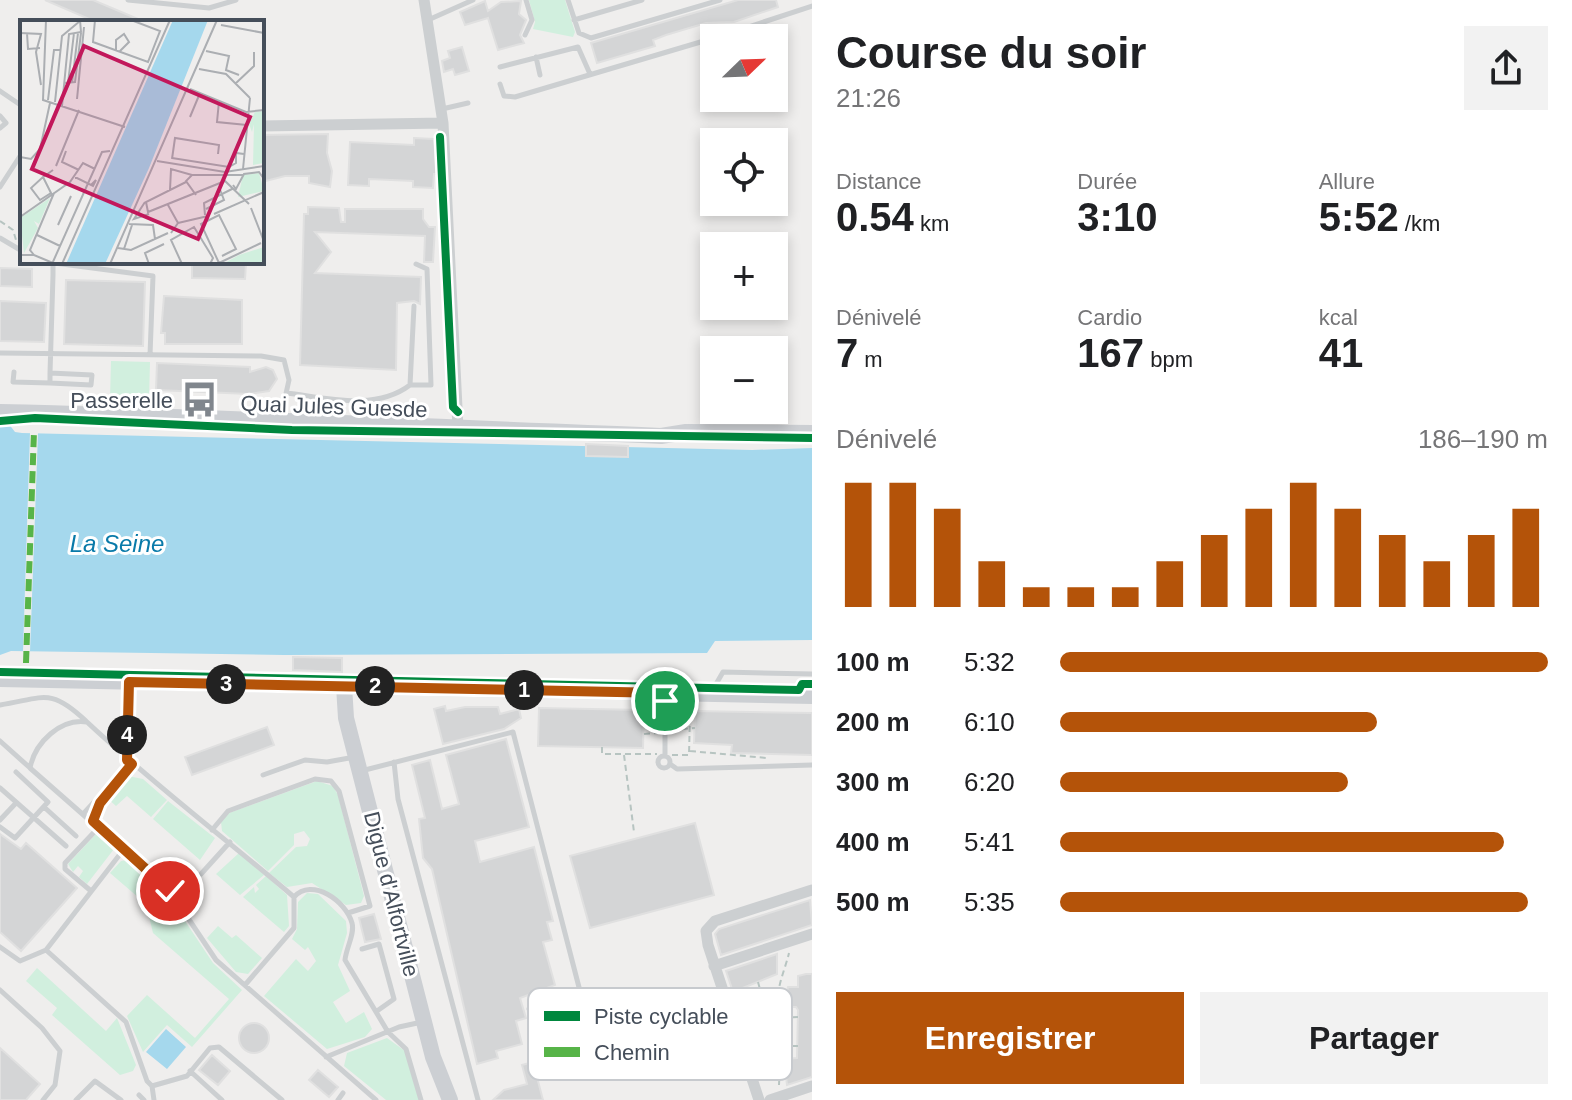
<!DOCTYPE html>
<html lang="fr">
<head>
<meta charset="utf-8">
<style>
  :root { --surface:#fff; --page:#f2f2f2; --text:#202124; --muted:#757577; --accent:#b45309 }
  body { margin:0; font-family:Arial,sans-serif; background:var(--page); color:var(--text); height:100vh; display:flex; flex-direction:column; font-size:30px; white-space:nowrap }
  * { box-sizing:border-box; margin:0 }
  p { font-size:26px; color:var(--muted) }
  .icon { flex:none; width:44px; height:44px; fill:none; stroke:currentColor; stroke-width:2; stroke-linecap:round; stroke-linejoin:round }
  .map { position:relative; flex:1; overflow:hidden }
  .panel { display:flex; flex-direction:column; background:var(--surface); width:760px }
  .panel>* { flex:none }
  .needle { width:52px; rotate:67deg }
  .tools { position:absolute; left:700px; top:24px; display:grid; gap:16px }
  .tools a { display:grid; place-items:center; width:88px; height:88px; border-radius:0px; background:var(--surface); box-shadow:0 4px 12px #0003; font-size:40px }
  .pin { position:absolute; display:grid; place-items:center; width:68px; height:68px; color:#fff; margin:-34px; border:4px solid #fff; border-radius:50%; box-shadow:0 2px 8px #0007 }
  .km { position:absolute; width:40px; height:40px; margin:-20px; border-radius:50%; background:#222; color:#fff; font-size:22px; line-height:40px; text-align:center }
  .round { display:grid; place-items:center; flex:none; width:84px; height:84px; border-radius:0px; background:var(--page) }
  .overview { display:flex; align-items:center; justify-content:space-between; height:136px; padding:0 24px }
  h1 { font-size:44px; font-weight:700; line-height:60px }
  .figures { display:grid; grid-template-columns:repeat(3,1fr); gap:12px; height:136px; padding:8px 24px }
  .figures div { display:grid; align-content:center }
  .figures b { font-size:40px; font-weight:700 }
  .figures small { font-size:22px; font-weight:400 }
  .figures p { font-size:22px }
  .chart { height:224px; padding:16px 24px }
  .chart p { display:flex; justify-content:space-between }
  .chart svg { width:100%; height:144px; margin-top:8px; stroke:var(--accent); stroke-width:6 }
  .action { display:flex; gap:16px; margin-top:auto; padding:16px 24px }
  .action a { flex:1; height:92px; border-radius:0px; background:var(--accent); color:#fff; font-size:32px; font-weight:700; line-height:92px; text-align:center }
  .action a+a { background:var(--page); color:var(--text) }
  ul { padding:0 24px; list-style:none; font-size:26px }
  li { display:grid; grid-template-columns:128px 96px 1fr; align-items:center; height:60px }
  li i { height:20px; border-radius:10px; background:var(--accent) }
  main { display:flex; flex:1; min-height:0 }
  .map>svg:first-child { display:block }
</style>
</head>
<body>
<main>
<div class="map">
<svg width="812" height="1100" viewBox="0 0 812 1100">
  <rect width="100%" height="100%" fill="#efeeed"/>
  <!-- green -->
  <path fill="#d1efde" d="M529,0H565L575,32L573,37L533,29L535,22Z
    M111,361L150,362L149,400L110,399Z
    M128,776L143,779L167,800L151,817L127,796L116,806L106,797Z
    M317,781L333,786L338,795L364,896L361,903L346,905L312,883L287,887L269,873L296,847L307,846L310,839L304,831L294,834V845L268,871L222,831L221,822L229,813Z
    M168,801L215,838L200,860L153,819Z
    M96,834L114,849L87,884L79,877L83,871L78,866L73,872L68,864Z
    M239,853L264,875L240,895L216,874Z
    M127,860L167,894L213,963L242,990L192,1047L167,1025L143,1052L127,1016L147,995L195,1038L229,999L153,933L146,904L110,873L121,861Z
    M266,876L287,895L289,926L284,932L243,897L254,887L255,893L259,889L256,885Z
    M307,893L318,894L346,921L347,933L338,965L350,991L333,1002L346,1023L364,1012L372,1029L365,1037L327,1049L264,996L296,959L308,971L316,961L308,947L305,950L292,939L297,929L298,902Z
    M218,926L232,938L236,935L262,958L248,974L236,972L207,938Z
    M37,968L106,1031L117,1018L136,1065L133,1071L120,1075L52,1015L57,1008L26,981Z
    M387,1038L405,1051L419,1100H386L344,1066L347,1053Z"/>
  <!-- water -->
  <path fill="#a5d8ed" d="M0,422L8,423L15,432L22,433L752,450L812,448V640L715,641L707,653L284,655L11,651L0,655Z
    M166,1029L186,1047L167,1069L146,1052Z"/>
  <!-- pier -->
  <path fill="#efeeed" d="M30,433H38L30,652L23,651Z"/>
  <!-- building -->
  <path fill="#d4d5d6" stroke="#e0e0e0" stroke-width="2" d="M45,0H93L145,22H96Z
    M738,0H776L778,7L734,22L706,23L666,35L653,40L655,46L597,63L591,43Z
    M485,1L488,11L501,2L521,1L519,14L526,20L520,35L524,43L498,50L488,18L465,25L460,12Z
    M462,47L469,71L455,75L453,69L444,72L442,61L450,58L448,51Z
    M328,134L327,153L332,171L330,187L309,183V176H285L262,182V135Z
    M414,138L434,139L437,174H434L433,188L413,187V181L369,179V186L348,185L350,142L414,145Z
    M308,207L339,208L341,222H345V209H423V219L429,227H435L433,262H424L425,236L315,232L331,252L315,273L421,277L420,304L414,301L397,303L396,370L300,365L304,214H308Z
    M192,262L246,263L245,279L192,278Z
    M0,268L32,269V287L0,286Z
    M66,280L145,282L143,346L64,344Z
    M164,296L242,300V344H165V333H161Z
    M0,301L46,303L44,342L0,341Z
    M157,363L250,367V372L266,367L273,370L277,379L269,391L249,394L156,390Z
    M586,444L628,446V457L586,456Z
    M293,657L342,658V672L293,670Z
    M445,706L446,711L465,707H498L500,714L519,709L521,718L504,729L443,744L434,709Z
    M539,708L644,710L643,748L538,746Z
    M695,711L812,713V755L731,753L732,745L694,743Z
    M267,727L274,745L192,775L185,757Z
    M506,739L529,827L475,841L480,862L534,847L553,921L547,922L552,940L543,942L555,985L520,998L526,1018L516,1021L522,1044L496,1051L498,1058L477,1064L432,869L423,858L419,819L425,818L412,765L430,760L442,809L459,804L446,755Z
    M695,823L714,895L590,928L570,856Z
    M0,834L21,849L26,843L77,888L21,951L0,932Z
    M810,900L812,925L721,955L715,934L719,929Z
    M374,914L381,939L365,942L359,918Z
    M777,954V974L733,992L726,971Z
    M806,974H812V1077L787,1085L784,1059L797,1058L798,1010L796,1007H785V999L788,987H798V976Z
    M239 1038a15 15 0 1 1 30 0a15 15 0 1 1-30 0Z
    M0,1048L40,1084L26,1100H0Z
    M212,1055L230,1071L218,1085L199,1070Z
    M533,1062L543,1100H493L504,1090L527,1084L522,1065Z
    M318,1070L338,1087L329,1097L309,1080Z"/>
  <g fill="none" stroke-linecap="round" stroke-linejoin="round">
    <!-- path -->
    <path stroke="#b7c4c1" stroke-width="2" stroke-dasharray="6 4" stroke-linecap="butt" d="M0,221L13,230L16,240
      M672,730L695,728
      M644,734L658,733
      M602,747V754H657
      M690,751L767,758
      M624,755L634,832
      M672,755H689L690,715H673
      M758,982L761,993
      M739,1005L777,989
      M783,1018L798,1017
      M768,1025L782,1023
      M782,1046H800
      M779,1085L782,1018C771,998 784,974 789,953"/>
    <!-- lane -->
    <path stroke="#cccfd1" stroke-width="5" d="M128,0L209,8L236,0
      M568,0L579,33L591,38L720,0
      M428,20L473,0
      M574,20L642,0
      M525,35L532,20L526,0
      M715,38L812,6
      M536,57L540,75
      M500,67L578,47L590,74
      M500,84L504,96L515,97L714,38
      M0,91L22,106
      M442,109L468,103
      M0,116L6,123L0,128
      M0,187L22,153
      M0,238L22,251
      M47,262L153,276L150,355
      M0,353L261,356L284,360L289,380L285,398
      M14,372L13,382L50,383
      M50,373L92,375L91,385L50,383V373L53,275V265
      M410,385H431L427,269L416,264
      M287,393C327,398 376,411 410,385L414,306
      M712,691L723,672L812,674
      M0,705C44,698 50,687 86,721
      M0,741L29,767
      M665,756V697
      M658 762a6 6 0 1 1 12 0a6 6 0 1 1-12 0Z
      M394,762L398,799L478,1100
      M670,764L677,769L812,765
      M361,771L513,732L581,995L529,1009
      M263,775L305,760L327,762L355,757
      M0,788L66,846
      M44,807L76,836
      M84,813L116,778L127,760L129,683
      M0,820L16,803
      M0,827L15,838L48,802L16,772
      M212,830L228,811L315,779L331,781L339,791L370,906L348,913
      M201,874L230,842
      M91,891L65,869V863L99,827
      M294,897C225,838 153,784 87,722C61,718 35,742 30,768L170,891L216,960L376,1100
      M0,947L20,961L46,950L124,849
      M362,949L379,944L394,999L377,1011
      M46,950L126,1022L147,1081L152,1086L154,1100
      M245,985L294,928V897C312,877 346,901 352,923C355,934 346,948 345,960L388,1032L406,1049L421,1100
      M0,990L42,1028L60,1051L55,1085L43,1100
      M581,995L587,1015
      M326,1057L399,1027L422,1022
      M190,1071L222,1100
      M152,1086L187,1076L210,1048L219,1047L282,1100
      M139,1095L144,1100
      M76,1100L95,1081L121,1100
      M338,1100L343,1093"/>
    <!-- street -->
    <path stroke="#cccfd1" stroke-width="11" d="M424,0L443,123L458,428
      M262,126L443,123
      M714,966L812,934
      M759,1100L708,945L706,931L715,921L812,890
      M770,1100L812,1086"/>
    <!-- secondary -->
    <path stroke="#cccfd3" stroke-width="16" d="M0,412C220,417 441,427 661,436L686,432L812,433
      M0,679L812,696
      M344,686L346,718L433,1057L450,1100"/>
    <!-- quiet -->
    <path stroke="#57b448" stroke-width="6" stroke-dasharray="12 6" stroke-linecap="butt" d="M26,663L34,431"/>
    <defs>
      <path id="cycleway" d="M440,137L453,407L458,412
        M0,421L35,418L292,430L812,438
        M0,672L799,690L802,684H812"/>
    </defs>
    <!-- cycleway casing -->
    <use href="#cycleway" stroke="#fff" stroke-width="13"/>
    <!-- cycleway -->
    <use href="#cycleway" stroke="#00873e" stroke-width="8"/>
  </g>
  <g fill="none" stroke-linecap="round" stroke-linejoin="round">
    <defs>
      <path id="route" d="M170,891L93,821L100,803L132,764L127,760L129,682L665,693V701"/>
    </defs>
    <!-- route casing -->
    <use href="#route" stroke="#fff" stroke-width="16"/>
    <!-- route -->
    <use href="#route" stroke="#b45309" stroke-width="10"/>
  </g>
  <!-- icons -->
  <defs>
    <symbol id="bus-bare" viewBox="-9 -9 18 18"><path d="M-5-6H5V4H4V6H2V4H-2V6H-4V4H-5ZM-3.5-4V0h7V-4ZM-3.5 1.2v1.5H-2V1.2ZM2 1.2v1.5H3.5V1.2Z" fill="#80868d" stroke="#fff" stroke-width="2.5" paint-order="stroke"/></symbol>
  </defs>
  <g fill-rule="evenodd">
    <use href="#bus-bare" x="174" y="374" width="51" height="51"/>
  </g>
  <g text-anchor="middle" stroke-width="6" stroke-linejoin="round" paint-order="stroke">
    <!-- poi labels -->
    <g font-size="22" fill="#454e5a" stroke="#fff" text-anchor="end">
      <text x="173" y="408">Passerelle</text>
    </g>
    <!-- street labels -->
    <g font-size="22" fill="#454e5a" stroke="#fff">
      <text transform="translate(334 406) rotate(2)" y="8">Quai Jules Guesde</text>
      <text transform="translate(392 894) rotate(76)" y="8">Digue d'Alfortville</text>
    </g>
    <!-- water labels -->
    <g font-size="24" font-style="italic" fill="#097aa9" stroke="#fff">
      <text x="117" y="552">La Seine</text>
    </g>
  </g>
  <!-- overview -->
  <g transform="translate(20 20)">
    <rect width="244" height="244" fill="#efeeed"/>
    <path d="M244,91V143L233,145L234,104L232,112L229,104L235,92ZM239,153L244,171L218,177L223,155ZM30,178L19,204L14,201L18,208L4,233L0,198ZM244,227V244H203L219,235Z" fill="#d1efde"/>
    <path d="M153,0H188L129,148L85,244H46Z" fill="#a5d8ed"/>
    <path fill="none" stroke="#abaeb2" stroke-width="2" d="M26,0L23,80L105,107M75,0L73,22L128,42L140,11L111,0M201,5L244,13M0,13L21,14L16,32L21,65M7,13L8,29L20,28M96,30V20L104,14L109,22L100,31M186,31L209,36L206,50L219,55M179,49L206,54L230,78M44,63L55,62L61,13M48,63L54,13M52,63L58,13M215,64L234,46V32M170,69L226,92L244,90M57,79L64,7M28,80L34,30H41M199,81L197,102L227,105M35,82L42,16L60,1M42,86L49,14L61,12L60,0M170,97L180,73M46,131L42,142L59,150M0,137L11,139L20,129L30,83M152,138L209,147L216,143V133L224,134M152,139L155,118L199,125L198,134M137,141L205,152L244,146M36,146L59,90M223,149L230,78M23,157L31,173L20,180L11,168L23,157L26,155L33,150M55,158H57L73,166L76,160L71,165M166,162L126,182L128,192L205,161L229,184M213,165L216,169L224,154L239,152L244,159M150,170L151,149L172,155M176,175L166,161L172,155H223M125,182L114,199L129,194M148,185L158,203L151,213M231,188L243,219M186,189L204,180L199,167M194,194L244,172M185,195L184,183L212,169M0,197L50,162L63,143L75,149M158,203L188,196M109,204L133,205L135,219M38,205L51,176M17,215L40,226M98,228L111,230L148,213M104,229L112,205M0,235H14L33,243M14,235L10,230L34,173M199,243L181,204L199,195L216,229L202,236M199,243L241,223M32,244L82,132L90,131M42,244L150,0M90,244L197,0M129,244L125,233L144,224M162,244L151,220L174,207L193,238L190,244"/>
    <path fill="#c2185b" fill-opacity="0.15" stroke="#c2185b" stroke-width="4" d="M64,26L230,97L178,219L12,149Z"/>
    <rect width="244" height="244" fill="none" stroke="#454e5a" stroke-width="4"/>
  </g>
  <!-- legend -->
  <rect x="528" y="988" width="264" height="92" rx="12" fill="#fff" stroke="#c7cace" stroke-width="2"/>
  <rect x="544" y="1011" width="36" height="10" fill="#00873e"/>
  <rect x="544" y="1047" width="36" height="10" fill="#57b448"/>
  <g font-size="22" fill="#454e5a">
    <text x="594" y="1024">Piste cyclable</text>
    <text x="594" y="1060">Chemin</text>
  </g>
</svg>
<div class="tools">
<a><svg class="needle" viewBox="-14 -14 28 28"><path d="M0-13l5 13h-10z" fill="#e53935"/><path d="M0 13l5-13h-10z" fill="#757577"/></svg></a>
<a><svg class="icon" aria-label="locate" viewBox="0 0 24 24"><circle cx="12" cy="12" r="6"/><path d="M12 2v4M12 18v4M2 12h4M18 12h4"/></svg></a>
<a>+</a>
<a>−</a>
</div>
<div class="pin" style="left:665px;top:701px;background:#1e9e55"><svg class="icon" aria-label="arrive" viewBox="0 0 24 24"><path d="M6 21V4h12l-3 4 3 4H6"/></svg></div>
<div class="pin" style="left:170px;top:891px;background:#d93025"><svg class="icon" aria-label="check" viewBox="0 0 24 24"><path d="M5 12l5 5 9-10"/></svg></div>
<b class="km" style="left:524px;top:690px">1</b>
<b class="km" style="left:375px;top:686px">2</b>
<b class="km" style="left:226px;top:684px">3</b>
<b class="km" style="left:127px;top:735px">4</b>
</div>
<section class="panel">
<div class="overview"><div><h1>Course du soir</h1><p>21:26</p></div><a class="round"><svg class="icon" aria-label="share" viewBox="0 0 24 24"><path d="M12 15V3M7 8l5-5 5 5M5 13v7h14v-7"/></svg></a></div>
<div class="figures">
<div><p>Distance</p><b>0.54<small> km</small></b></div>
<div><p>Durée</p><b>3:10</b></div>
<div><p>Allure</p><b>5:52<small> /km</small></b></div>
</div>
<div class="figures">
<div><p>Dénivelé</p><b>7<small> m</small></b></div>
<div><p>Cardio</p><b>167<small> bpm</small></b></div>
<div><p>kcal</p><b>41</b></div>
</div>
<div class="chart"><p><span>Dénivelé</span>186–190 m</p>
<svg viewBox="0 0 160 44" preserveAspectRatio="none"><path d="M5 44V6M15 44V6M25 44V14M35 44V30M45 44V38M55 44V38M65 44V38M75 44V30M85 44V22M95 44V14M105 44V6M115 44V14M125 44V22M135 44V30M145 44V22M155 44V14"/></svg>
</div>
<ul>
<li><b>100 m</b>5:32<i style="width:100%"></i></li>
<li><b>200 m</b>6:10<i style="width:65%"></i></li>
<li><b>300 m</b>6:20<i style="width:59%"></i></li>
<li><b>400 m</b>5:41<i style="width:91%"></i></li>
<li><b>500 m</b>5:35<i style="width:96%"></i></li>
</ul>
<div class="action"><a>Enregistrer</a><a>Partager</a></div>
</section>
</main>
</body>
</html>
